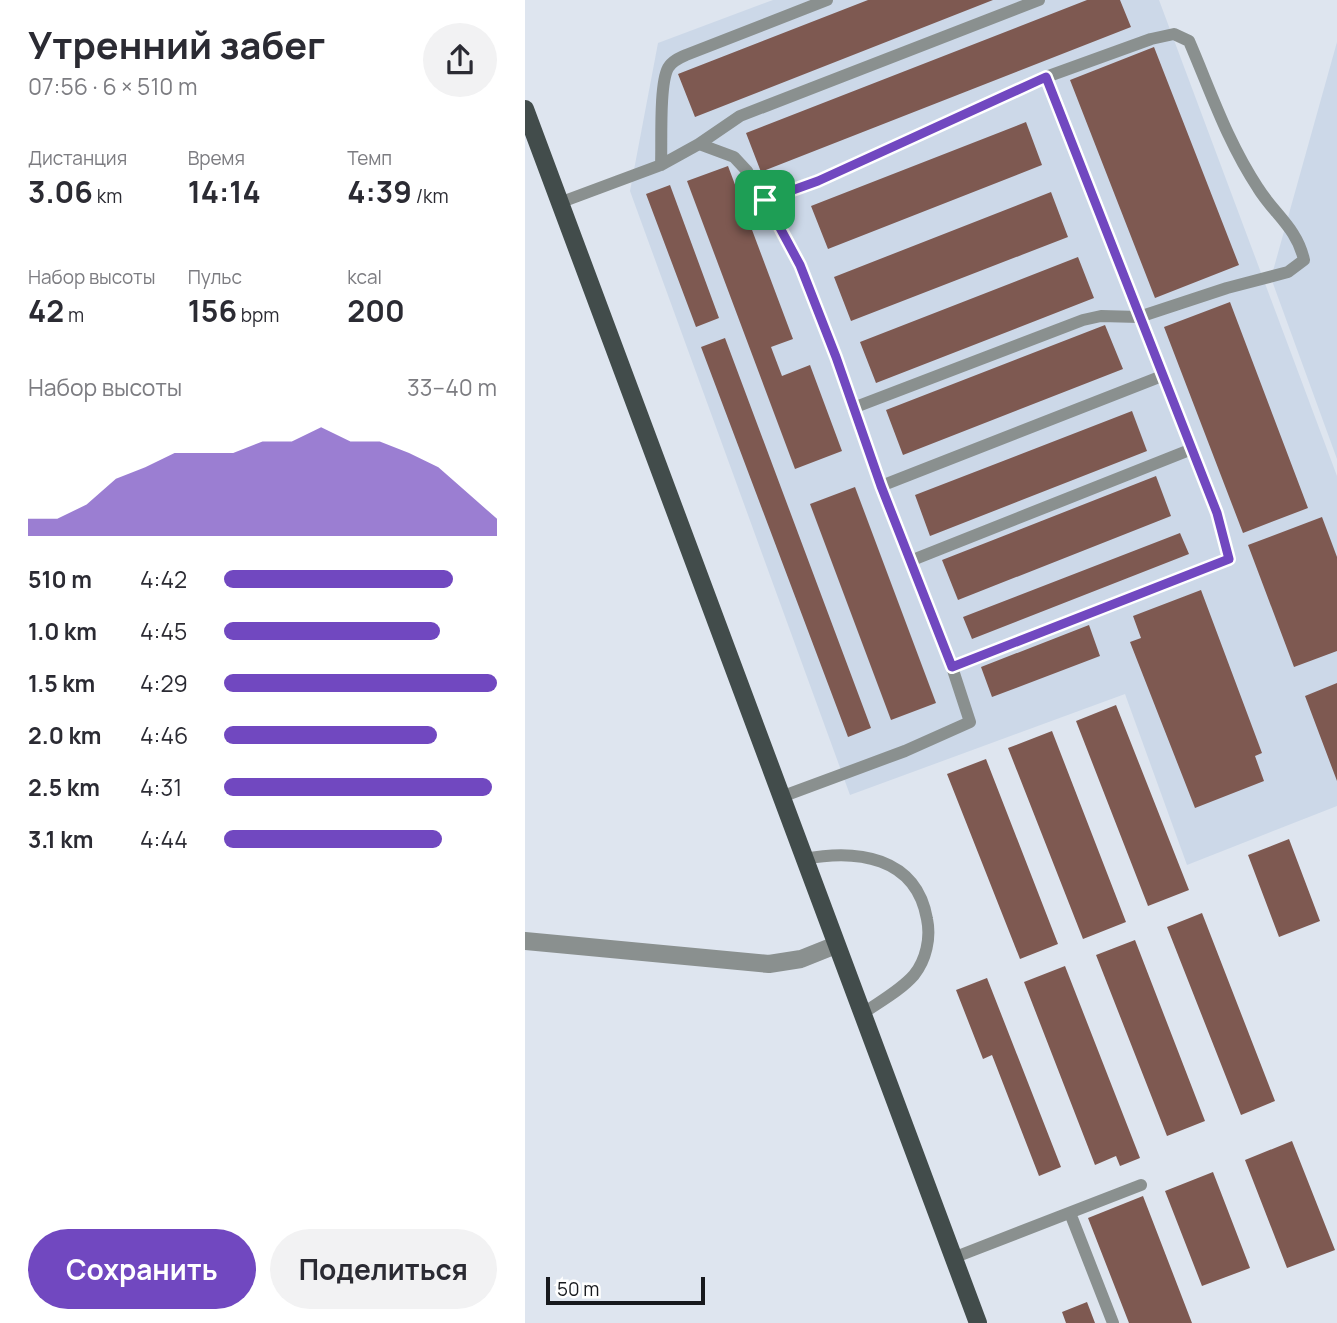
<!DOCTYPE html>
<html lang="ru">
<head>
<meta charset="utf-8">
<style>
  :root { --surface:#fff; --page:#f2f2f3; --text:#2b2b33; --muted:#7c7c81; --accent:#7148c0 }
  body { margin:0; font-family:Manrope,sans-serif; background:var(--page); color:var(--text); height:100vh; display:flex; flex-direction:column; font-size:26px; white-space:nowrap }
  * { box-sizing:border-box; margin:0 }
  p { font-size:23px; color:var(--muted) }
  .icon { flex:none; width:38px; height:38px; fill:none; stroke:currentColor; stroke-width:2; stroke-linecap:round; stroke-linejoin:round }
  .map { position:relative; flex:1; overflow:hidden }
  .drawer { display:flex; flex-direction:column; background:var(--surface); width:525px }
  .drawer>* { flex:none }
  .scale { position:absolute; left:21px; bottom:18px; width:159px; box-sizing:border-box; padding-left:7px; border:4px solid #17191d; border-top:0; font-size:19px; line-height:24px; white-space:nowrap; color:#17191d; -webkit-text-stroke:5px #fff; paint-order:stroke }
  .pin { position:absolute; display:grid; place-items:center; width:60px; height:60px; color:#fff; margin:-30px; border-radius:14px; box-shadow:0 4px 10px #0006 }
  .round { display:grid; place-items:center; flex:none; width:74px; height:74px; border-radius:37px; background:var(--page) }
  .overview { display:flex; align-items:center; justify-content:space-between; height:119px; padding:0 28px }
  h1 { font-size:38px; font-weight:700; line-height:52px }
  .figures { display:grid; grid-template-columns:repeat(3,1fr); gap:10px; height:119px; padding:7px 28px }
  .figures div { display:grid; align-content:center }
  .figures b { font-size:30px; font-weight:700 }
  .figures small { font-size:19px; font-weight:400 }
  .figures p { font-size:19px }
  .chart { height:196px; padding:14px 28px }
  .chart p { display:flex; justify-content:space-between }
  .chart svg { width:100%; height:126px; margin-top:7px; fill:var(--accent); opacity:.7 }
  .action { display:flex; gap:14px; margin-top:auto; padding:14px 28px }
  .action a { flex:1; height:80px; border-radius:42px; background:var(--accent); color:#fff; font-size:28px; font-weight:700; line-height:80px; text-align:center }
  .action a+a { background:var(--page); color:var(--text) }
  ul { padding:0 28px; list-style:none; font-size:23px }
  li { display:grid; grid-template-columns:112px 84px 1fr; align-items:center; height:52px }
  li i { height:18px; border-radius:9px; background:var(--accent) }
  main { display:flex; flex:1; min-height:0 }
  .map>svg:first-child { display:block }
</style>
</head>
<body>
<main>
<section class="drawer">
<div class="overview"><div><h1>Утренний забег</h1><p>07:56 · 6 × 510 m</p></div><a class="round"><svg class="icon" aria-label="share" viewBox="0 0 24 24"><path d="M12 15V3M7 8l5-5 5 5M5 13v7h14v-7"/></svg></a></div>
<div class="figures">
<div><p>Дистанция</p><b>3.06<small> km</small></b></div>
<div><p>Время</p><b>14:14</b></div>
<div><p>Темп</p><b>4:39<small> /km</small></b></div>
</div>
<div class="figures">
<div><p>Набор высоты</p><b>42<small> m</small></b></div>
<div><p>Пульс</p><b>156<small> bpm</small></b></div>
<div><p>kcal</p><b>200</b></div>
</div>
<div class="chart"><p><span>Набор высоты</span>33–40 m</p>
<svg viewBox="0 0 160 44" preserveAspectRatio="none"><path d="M0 44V38L10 38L20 33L30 24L40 20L50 15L60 15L70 15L80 11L90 11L100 6L110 11L120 11L130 15L140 20L150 29L160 38V44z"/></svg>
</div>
<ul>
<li><b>510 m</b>4:42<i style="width:84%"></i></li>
<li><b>1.0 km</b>4:45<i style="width:79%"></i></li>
<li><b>1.5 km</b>4:29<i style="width:100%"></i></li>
<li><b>2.0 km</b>4:46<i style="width:78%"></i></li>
<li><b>2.5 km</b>4:31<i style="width:98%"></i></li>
<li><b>3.1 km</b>4:44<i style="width:80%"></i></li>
</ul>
<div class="action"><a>Сохранить</a><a>Поделиться</a></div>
</section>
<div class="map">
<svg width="812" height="1323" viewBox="0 0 812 1323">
  <rect width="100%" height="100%" fill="#dee5ef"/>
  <!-- built -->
  <path fill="#ccd8e8" d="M248,0H634L812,476V806L662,865L600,694L325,795L105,191L133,43Z
    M812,42V459L746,278Z"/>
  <!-- building -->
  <path fill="#7e5951" d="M343,0H468L170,117L153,74Z
    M562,0H595L606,27L236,172L221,133Z
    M629,47L714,265L630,298L545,80Z
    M501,122L517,165L303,249L286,206Z
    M203,166L268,339L246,347L257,376L285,365L317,451L270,469L162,181Z
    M145,185L194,318L171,327L121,194Z
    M526,192L543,237L326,321L309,277Z
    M553,257L569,298L351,383L335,342Z
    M705,302L783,508L718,533L639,327Z
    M580,325L598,369L378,455L361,410Z
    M200,338L346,728L323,737L176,347Z
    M607,411L622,451L405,536L390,495Z
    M631,476L646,516L433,600L417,560Z
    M330,487L411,703L366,720L285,504Z
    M797,517L812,557V651L769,667L723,545Z
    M655,533L664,554L447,639L438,617Z
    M676,590L737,753L730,756L739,781L670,808L605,642L616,638L608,616Z
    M564,625L575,656L467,697L456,667Z
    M812,683V781L780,696Z
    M591,705L664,890L623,906L551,721Z
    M527,731L601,922L558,939L483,748Z
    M461,759L533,944L495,959L422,774Z
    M764,839L795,921L754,937L723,855Z
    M677,913L750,1101L716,1115L642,927Z
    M610,940L680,1121L642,1136L571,955Z
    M540,966L615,1158L595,1166L591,1156L570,1165L499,982Z
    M462,978L536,1167L514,1176L467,1055L458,1059L431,990Z
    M767,1141L810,1250L762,1268L720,1160Z
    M688,1172L725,1268L677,1286L640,1191Z
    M618,1196L667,1323H604L563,1218Z
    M562,1302L570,1323H541L537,1312Z"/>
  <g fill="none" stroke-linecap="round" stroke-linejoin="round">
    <!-- service -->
    <path stroke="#8a908f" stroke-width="12" d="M174,144L215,116L514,0
      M136,165C137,143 134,85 143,68C147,61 154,58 161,55L302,0
      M240,199L293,181L521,77L626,39L649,34L664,41C686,92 702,141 733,188C749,214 772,228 779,260L763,272L702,288L614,317L576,316L558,320L328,408
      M34,203L136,165L174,144L209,157L222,171L275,265L311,357L356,486L427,667
      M356,486L637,376
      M385,561L667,449
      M256,797L380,751L445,722L427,667L704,559L692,513L521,77
      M279,859C331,849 391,856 402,919C406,938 401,960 389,975C375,991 354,1002 337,1014
      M545,1213L588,1323
      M428,1258L616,1185"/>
    <!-- minor -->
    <path stroke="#8a908f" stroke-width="18" d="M0,941L244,964L276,959L311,945"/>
    <!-- primary -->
    <path stroke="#424c4b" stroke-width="18" d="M0,109L453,1323"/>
  </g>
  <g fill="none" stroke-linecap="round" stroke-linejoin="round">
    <defs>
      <path id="route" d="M521,77L692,513L704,559L427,667L356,486L311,357L275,265L240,200L293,181Z"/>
    </defs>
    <!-- route casing -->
    <use href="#route" stroke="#fff" stroke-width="14"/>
    <!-- route -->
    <use href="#route" stroke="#7148c0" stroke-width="9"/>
  </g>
</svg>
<div class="scale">50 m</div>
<div class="pin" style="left:240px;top:200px;background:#1e9e55"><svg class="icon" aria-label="arrive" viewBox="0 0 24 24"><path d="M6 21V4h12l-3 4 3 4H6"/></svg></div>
</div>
</main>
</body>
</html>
